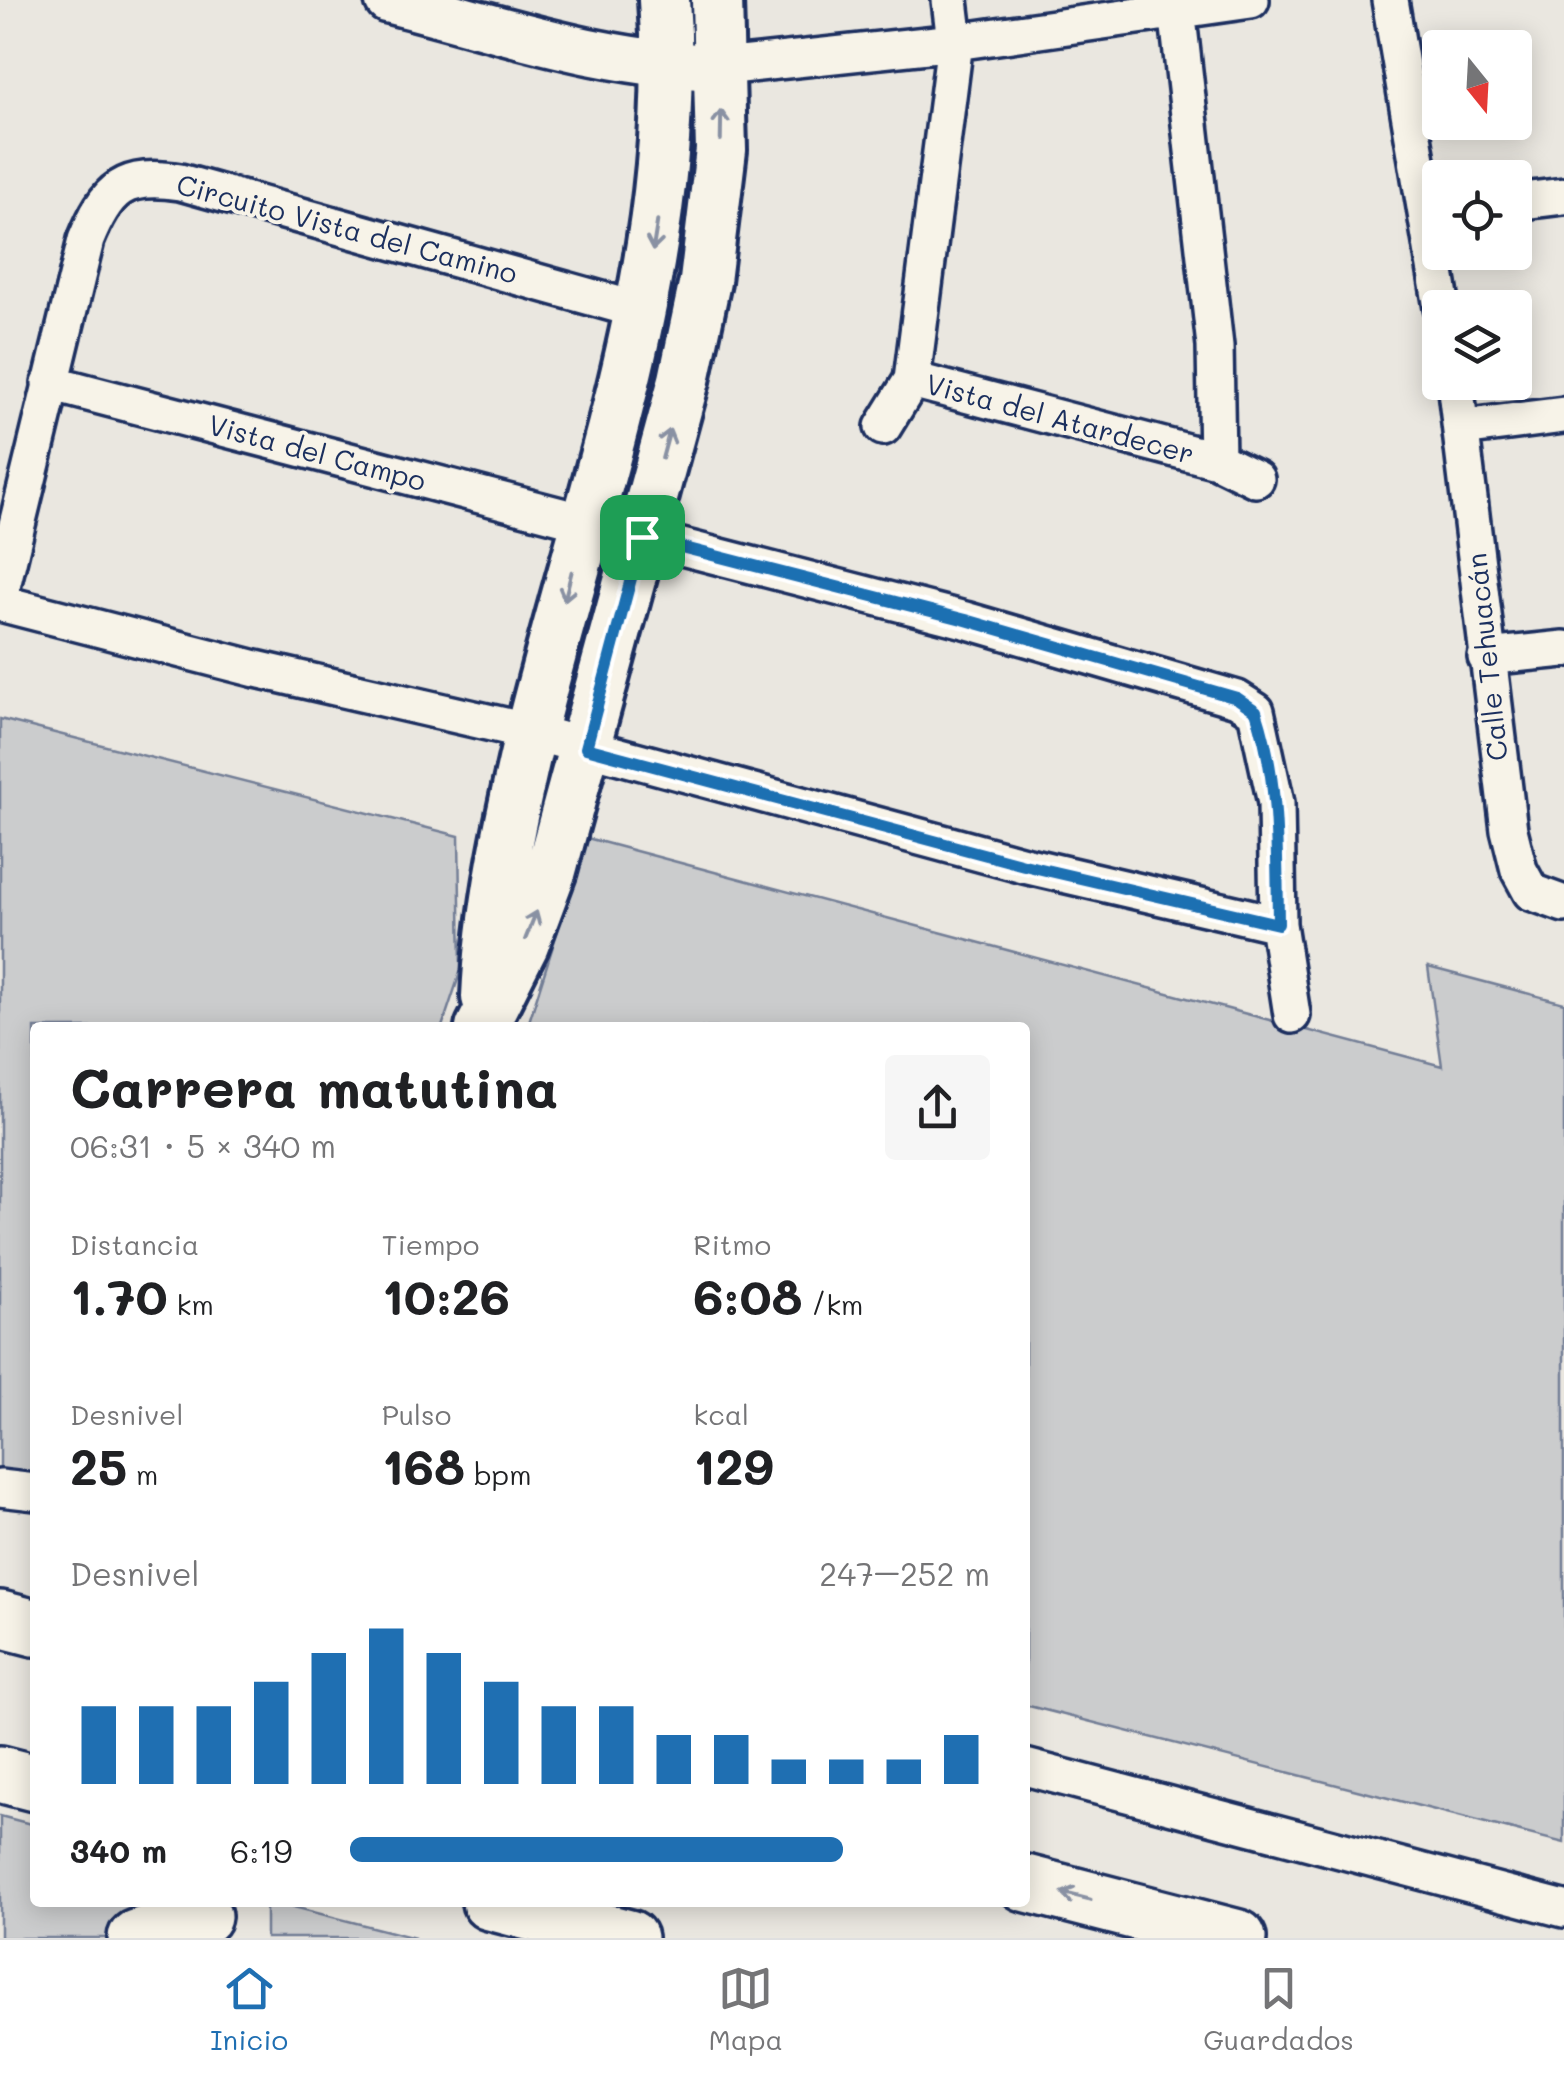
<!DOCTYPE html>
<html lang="es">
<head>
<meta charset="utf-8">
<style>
  :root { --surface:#fff; --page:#f6f6f6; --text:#202124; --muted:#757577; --line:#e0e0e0; --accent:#1f6fb2 }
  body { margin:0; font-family:Mali,sans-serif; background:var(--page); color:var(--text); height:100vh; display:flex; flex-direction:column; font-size:38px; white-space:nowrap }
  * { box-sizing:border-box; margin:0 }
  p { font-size:32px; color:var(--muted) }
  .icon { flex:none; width:55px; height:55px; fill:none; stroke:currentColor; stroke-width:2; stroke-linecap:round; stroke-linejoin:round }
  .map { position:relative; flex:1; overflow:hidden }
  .panel { position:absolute; left:30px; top:1022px; width:1000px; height:885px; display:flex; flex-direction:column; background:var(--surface); border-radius:10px; box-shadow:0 5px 25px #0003 }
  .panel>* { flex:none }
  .needle { width:65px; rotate:162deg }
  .fabs { position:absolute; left:1422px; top:30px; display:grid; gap:20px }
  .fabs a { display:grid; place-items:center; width:110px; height:110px; border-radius:10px; background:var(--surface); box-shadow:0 5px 25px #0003; font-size:50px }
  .pin { position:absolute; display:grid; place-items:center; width:85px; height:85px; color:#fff; margin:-42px; border-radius:20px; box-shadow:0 5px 15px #0006 }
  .round { display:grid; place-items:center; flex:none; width:105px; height:105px; border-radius:10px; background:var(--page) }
  .overview { display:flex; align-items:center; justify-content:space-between; height:170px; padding:0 40px }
  h1 { font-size:55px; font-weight:800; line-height:75px }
  .stats { display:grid; grid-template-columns:repeat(3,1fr); gap:15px; height:170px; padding:10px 40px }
  .stats div { display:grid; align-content:center }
  .stats b { font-size:50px; font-weight:800 }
  .stats small { font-size:28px; font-weight:400 }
  .stats p { font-size:28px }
  .chart { height:280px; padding:20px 40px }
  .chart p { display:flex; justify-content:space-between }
  .chart svg { width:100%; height:180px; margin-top:10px; stroke:var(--accent); stroke-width:6 }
  ul { padding:0 40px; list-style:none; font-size:32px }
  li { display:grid; grid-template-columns:160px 120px 1fr; align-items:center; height:75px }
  li i { height:25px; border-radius:12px; background:var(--accent) }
  .tabs { display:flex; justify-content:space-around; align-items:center; height:140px; border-top:2px solid var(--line); background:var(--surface); font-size:28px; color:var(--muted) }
  .tabs a { display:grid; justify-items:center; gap:5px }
  .tabs .current { color:var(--accent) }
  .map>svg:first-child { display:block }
</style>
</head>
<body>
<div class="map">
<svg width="1564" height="1938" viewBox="0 0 1564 1938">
  <rect width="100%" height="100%" fill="#eae7e0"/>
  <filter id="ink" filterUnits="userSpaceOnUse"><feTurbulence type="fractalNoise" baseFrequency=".01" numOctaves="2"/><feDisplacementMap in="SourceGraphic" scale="20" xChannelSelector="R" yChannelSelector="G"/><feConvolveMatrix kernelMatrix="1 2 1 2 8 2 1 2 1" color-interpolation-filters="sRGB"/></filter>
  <g filter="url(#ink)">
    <!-- green -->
    <path fill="#cbcccd" stroke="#737e96" stroke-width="2.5" d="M0,719L459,836L461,970L442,1027L35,1028V1473L4,1477L0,1476Z
      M587,838L1442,1066L1428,967L1564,1003V1843L1025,1705V1028H527Z
      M0,1816L35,1825V1902L155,1903L135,1938H0Z
      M266,1903H278L415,1938H266Z"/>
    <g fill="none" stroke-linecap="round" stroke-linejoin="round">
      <defs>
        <path id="minor" d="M950,0L955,42L912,380L1217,460L1215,346L1176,0
          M1390,0L1442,308
          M722,67L955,42L1251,0
          M1515,202L1564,196
          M1455,382L1509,830L1519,870L1531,892L1564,904
          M50,383L584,522
          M883,427L912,380
          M1462,428L1564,415
          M1217,460L1256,479
          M643,537L965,620L1237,699L1256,711L1276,803L1278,924L1292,1015
          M0,595L86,240C107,188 124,173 180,182L641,311
          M0,603L256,669L531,732L1024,865L1278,924
          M1486,657L1564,649
          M0,1488L35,1492
          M1025,1767L1564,1909"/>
        <path id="tertiary" d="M388,0C498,27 609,67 722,67"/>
        <path id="secondary" d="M487,997C491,908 510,821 530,735C589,493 684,252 664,0
          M481,1028L523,945L551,870L684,380L705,281L721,150L717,0"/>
        <path id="primary" d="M136,1938L203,1916"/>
        <path id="motorway" d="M0,1619L35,1628
          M0,1774L35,1783
          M1025,1883L1238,1938
          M490,1902L629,1938"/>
      </defs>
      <!-- minor casing -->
      <use href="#minor" stroke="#1b2f5e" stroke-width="42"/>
      <!-- tertiary casing -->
      <use href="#tertiary" stroke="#1b2f5e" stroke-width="52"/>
      <!-- secondary casing -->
      <use href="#secondary" stroke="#1b2f5e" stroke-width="58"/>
      <!-- primary casing -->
      <use href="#primary" stroke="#1b2f5e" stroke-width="62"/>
      <!-- motorway casing -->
      <use href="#motorway" stroke="#1b2f5e" stroke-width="62"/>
      <!-- minor -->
      <use href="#minor" stroke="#f7f3e8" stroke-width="35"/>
      <!-- tertiary -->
      <use href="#tertiary" stroke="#f7f3e8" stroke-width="45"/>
      <!-- secondary -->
      <use href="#secondary" stroke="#f7f3e8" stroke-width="50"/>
      <!-- primary -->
      <use href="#primary" stroke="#f7f3e8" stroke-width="55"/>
      <!-- motorway -->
      <use href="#motorway" stroke="#f7f3e8" stroke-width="55"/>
    </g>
    <!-- one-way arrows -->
    <defs><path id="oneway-shaft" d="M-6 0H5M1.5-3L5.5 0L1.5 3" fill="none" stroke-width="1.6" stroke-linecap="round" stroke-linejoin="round" transform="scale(2.5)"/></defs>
    <g stroke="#8991a3">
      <use href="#oneway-shaft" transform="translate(721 125) rotate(-89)"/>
      <use href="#oneway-shaft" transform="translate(655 236) rotate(99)"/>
      <use href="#oneway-shaft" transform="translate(666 444) rotate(-75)"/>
      <use href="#oneway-shaft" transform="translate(568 586) rotate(104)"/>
      <use href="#oneway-shaft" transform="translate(531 925) rotate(-68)"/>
      <use href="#oneway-shaft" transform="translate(1076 1896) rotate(-166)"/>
    </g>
  </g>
  <g fill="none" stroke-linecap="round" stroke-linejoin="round" filter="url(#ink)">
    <defs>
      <path id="route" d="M642,537L966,620L1237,698L1256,711C1279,780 1277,852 1278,924L1024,865L586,748Z"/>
    </defs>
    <!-- route casing -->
    <use href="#route" stroke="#fff" stroke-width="20"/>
    <!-- route -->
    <use href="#route" stroke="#1f6fb2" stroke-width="12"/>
  </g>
  <g text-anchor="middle" stroke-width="8" stroke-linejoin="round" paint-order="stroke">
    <!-- street labels -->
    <g font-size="28" fill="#1b2f5e" stroke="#f7f3e8">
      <text transform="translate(347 229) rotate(15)" y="10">Circuito Vista del Camino</text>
      <text transform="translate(1060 419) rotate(15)" y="10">Vista del Atardecer</text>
      <text transform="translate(317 453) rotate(15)" y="10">Vista del Campo</text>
      <text transform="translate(1487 657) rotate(-96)" y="10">Calle Tehuacán</text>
    </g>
  </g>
</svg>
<div class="fabs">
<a><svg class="needle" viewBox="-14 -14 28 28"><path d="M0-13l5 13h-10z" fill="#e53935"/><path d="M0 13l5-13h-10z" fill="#757577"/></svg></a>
<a><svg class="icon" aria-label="locate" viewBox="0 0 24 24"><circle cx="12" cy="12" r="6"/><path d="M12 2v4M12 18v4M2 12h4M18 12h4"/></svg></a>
<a><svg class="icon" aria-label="layers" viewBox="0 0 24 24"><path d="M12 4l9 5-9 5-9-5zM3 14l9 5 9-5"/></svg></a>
</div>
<div class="pin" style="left:642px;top:537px;background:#1e9e55"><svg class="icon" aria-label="arrive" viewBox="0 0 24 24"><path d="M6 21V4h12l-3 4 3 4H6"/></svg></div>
<section class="panel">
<div class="overview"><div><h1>Carrera matutina</h1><p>06:31 · 5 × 340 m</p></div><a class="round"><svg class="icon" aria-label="share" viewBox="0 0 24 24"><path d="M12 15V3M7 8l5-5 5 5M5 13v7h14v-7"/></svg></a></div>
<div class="stats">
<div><p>Distancia</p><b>1.70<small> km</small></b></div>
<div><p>Tiempo</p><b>10:26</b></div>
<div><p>Ritmo</p><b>6:08<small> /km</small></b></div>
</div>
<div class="stats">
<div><p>Desnivel</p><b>25<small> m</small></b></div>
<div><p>Pulso</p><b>168<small> bpm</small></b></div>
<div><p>kcal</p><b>129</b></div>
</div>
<div class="chart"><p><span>Desnivel</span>247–252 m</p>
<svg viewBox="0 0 160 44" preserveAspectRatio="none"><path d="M5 44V25M15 44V25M25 44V25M35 44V19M45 44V12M55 44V6M65 44V12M75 44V19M85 44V25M95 44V25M105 44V32M115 44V32M125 44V38M135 44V38M145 44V38M155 44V32"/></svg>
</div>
<ul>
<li><b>340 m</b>6:19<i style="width:77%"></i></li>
</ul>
</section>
</div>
<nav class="tabs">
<a class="current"><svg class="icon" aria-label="home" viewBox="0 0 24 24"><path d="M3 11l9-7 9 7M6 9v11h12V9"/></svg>Inicio</a>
<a><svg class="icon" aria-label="map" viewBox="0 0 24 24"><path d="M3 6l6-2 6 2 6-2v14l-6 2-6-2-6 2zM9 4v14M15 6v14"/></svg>Mapa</a>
<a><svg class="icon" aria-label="saved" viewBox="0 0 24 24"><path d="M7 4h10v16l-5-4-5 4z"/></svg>Guardados</a>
</nav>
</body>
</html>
